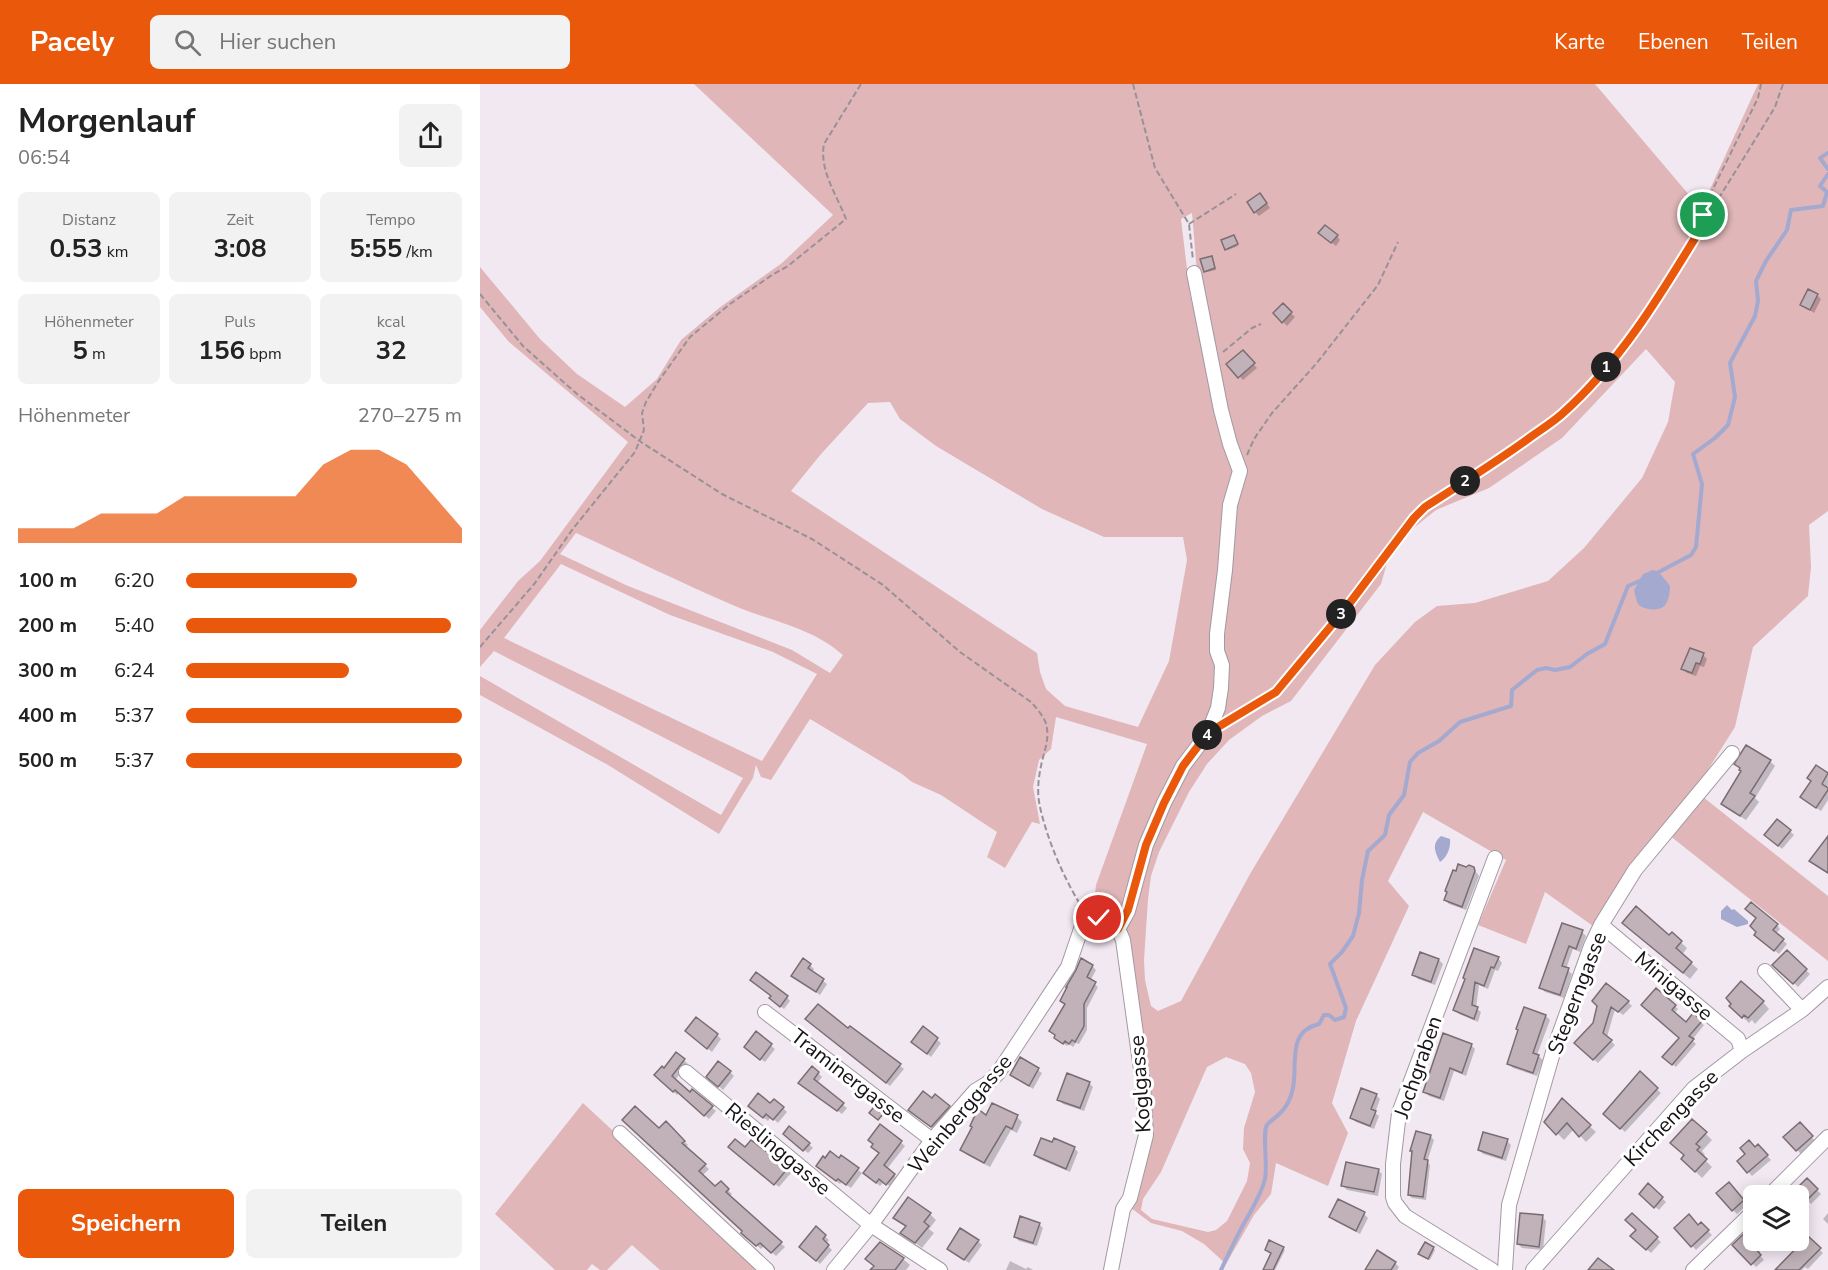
<!DOCTYPE html>
<html lang="de">
<head>
<meta charset="utf-8">
<style>
  :root { --surface:#fff; --page:#f2f2f2; --text:#222; --muted:#767676; --accent:#ea580c }
  body { margin:0; font-family:"Nunito Sans",sans-serif; background:var(--page); color:var(--text); height:100vh; display:flex; flex-direction:column; font-size:22px; white-space:nowrap }
  * { box-sizing:border-box; margin:0 }
  p { font-size:20px; color:var(--muted) }
  .icon { flex:none; width:33px; height:33px; fill:none; stroke:currentColor; stroke-width:2; stroke-linecap:round; stroke-linejoin:round }
  .map { position:relative; flex:1; overflow:hidden }
  .sheet { display:flex; flex-direction:column; background:var(--surface); width:480px }
  .sheet>* { flex:none }
  .fabs { position:absolute; left:1263px; top:1101px; display:grid; gap:12px }
  .fabs a { display:grid; place-items:center; width:66px; height:66px; border-radius:9px; background:var(--surface); box-shadow:0 3px 15px #0003; font-size:30px }
  .pin { position:absolute; display:grid; place-items:center; width:51px; height:51px; color:#fff; margin:-26px; border:3px solid #fff; border-radius:50%; box-shadow:0 2px 6px #0007 }
  .km { position:absolute; width:30px; height:30px; margin:-15px; border-radius:50%; background:#222; color:#fff; font-size:16px; line-height:30px; text-align:center }
  .round { display:grid; place-items:center; flex:none; width:63px; height:63px; border-radius:9px; background:var(--page) }
  .summary { display:flex; align-items:center; justify-content:space-between; height:102px; padding:0 18px }
  h1 { font-size:33px; font-weight:700; line-height:45px }
  .figures { display:grid; grid-template-columns:repeat(3,1fr); gap:9px; height:102px; padding:6px 18px }
  .figures div { display:grid; align-content:center; border-radius:9px; background:var(--page); text-align:center }
  .figures b { font-size:26px; font-weight:700 }
  .figures small { font-size:16px; font-weight:400 }
  .figures p { font-size:16px }
  .chart { height:168px; padding:12px 18px }
  .chart p { display:flex; justify-content:space-between }
  .chart svg { width:100%; height:108px; margin-top:6px; fill:var(--accent); opacity:.7 }
  .action { display:flex; gap:12px; margin-top:auto; padding:12px 18px }
  .action a { flex:1; height:69px; border-radius:9px; background:var(--accent); color:#fff; font-size:24px; font-weight:700; line-height:69px; text-align:center }
  .action a+a { background:var(--page); color:var(--text) }
  ul { padding:0 18px; list-style:none; font-size:20px }
  li { display:grid; grid-template-columns:96px 72px 1fr; align-items:center; height:45px }
  li i { height:15px; border-radius:8px; background:var(--accent) }
  header { display:flex; align-items:center; gap:36px; box-sizing:border-box; height:84px; padding:0 30px; background:var(--accent); color:#fff }
  header strong { font-size:28px }
  nav { display:flex; gap:33px; margin-inline-start:auto; font-size:21px }
  .search { width:420px; height:54px; background:var(--page); display:flex; align-items:center; gap:15px; box-sizing:border-box; padding:0 21px; border-radius:9px; color:var(--muted); font-size:22px }
  main { display:flex; flex:1; min-height:0 }
  .map>svg:first-child { display:block }
</style>
</head>
<body>
<header>
<strong>Pacely</strong>
<div class="search"><svg class="icon" aria-label="search" viewBox="0 0 24 24"><circle cx="10" cy="10" r="6"/><path d="M15 15l6 6"/></svg>Hier suchen</div>
<nav><a>Karte</a><a>Ebenen</a><a>Teilen</a></nav>
</header>
<main>
<section class="sheet">
<div class="summary"><div><h1>Morgenlauf</h1><p>06:54</p></div><a class="round"><svg class="icon" aria-label="share" viewBox="0 0 24 24"><path d="M12 15V3M7 8l5-5 5 5M5 13v7h14v-7"/></svg></a></div>
<div class="figures">
<div><p>Distanz</p><b>0.53<small> km</small></b></div>
<div><p>Zeit</p><b>3:08</b></div>
<div><p>Tempo</p><b>5:55<small> /km</small></b></div>
</div>
<div class="figures">
<div><p>Höhenmeter</p><b>5<small> m</small></b></div>
<div><p>Puls</p><b>156<small> bpm</small></b></div>
<div><p>kcal</p><b>32</b></div>
</div>
<div class="chart"><p><span>Höhenmeter</span>270–275 m</p>
<svg viewBox="0 0 160 44" preserveAspectRatio="none"><path d="M0 44V38L10 38L20 38L30 32L40 32L50 32L60 25L70 25L80 25L90 25L100 25L110 12L120 6L130 6L140 12L150 25L160 38V44z"/></svg>
</div>
<ul>
<li><b>100 m</b>6:20<i style="width:62%"></i></li>
<li><b>200 m</b>5:40<i style="width:96%"></i></li>
<li><b>300 m</b>6:24<i style="width:59%"></i></li>
<li><b>400 m</b>5:37<i style="width:100%"></i></li>
<li><b>500 m</b>5:37<i style="width:100%"></i></li>
</ul>
<div class="action"><a>Speichern</a><a>Teilen</a></div>
</section>
<div class="map">
<svg width="1348" height="1186" viewBox="0 0 1348 1186">
  <rect width="100%" height="100%" fill="#f2e8f2"/>
  <!-- green -->
  <path fill="#e0b6b8" fill-rule="evenodd" d="M214,0H1115L1221,125L1278,0H1348V427L1329,441L1331,483L1328,512L1273,563L1255,643L1217,703L1160,768L1113,842L1065,808L1046,860L998,841L1026,776L943,728L908,797L929,822L876,937L852,1019L868,1049L848,1102L796,1079L791,1110L774,1131L746,1180L724,1160L702,1147L671,1139L651,1124L668,1063L646,856L631,834L613,825L616,801L667,660L576,633L571,665L559,676L553,703L560,740L552,738L525,784L507,773L517,748L461,711L432,698L422,690L330,635L291,696L281,693L276,681L273,694L239,750L128,681L0,611V592L241,731L263,694L14,567L0,583V546L38,497L60,477L148,358L29,258L0,223V183L60,255L97,290L145,323L177,295L201,256L239,224L302,179L353,131ZM712,129L717,189L743,327L748,371L710,210L701,135ZM1166,265L1195,298L1188,338L1162,394L1104,464L1068,497L995,519L957,522L935,538L895,581L770,790L701,917L678,927L671,922L665,896L664,876L668,815L671,792L679,768L709,708L727,680L749,656L782,632L811,617L901,500L909,472L925,451L956,426L1009,404L1082,354ZM410,318L420,335L456,362L562,425L624,453H703L707,476L689,577L658,643L585,622L566,605L560,588L557,569L311,407L341,370L388,319ZM96,449C149,473 201,499 255,522C293,538 331,543 363,571L350,589L312,566L148,502L80,470ZM81,480L190,531L293,568L337,590L282,677L24,554ZM746,973L765,980L771,989L775,1008L764,1044L763,1065L770,1079L767,1097L747,1137L736,1146L728,1148L672,1135L661,1126L663,1115L681,1088L727,983Z
    M1223,713L1348,812V877L1189,751Z
    M103,1019L283,1186H180L152,1161L127,1186H120L112,1180L107,1186H75L15,1130Z"/>
  <!-- water -->
  <path fill="#a4a9d0" d="M1173,486L1179,488L1190,502C1190,508 1189,516 1185,521C1180,528 1163,526 1158,520C1156,516 1155,510 1154,506L1163,490Z
    M961,752L970,755C971,763 967,774 960,778C955,768 951,760 961,752Z
    M1247,821L1252,826L1254,825L1268,837V840L1257,843L1241,835V827Z"/>
  <!-- shadow -->
  <path fill="#0003" d="M784,115L790,124L779,132L775,128Z
    M844,152H857L860,156L856,162Z
    M755,154L758,162L748,166L747,165Z
    M731,173L736,186L727,188L725,187Z
    M1337,211L1341,215L1334,229L1322,221Z
    M803,221L815,233L807,242L795,229Z
    M763,268L777,284L763,296L748,280Z
    M1223,571L1227,575L1224,583L1220,582L1216,592L1207,589L1203,585Z
    M1290,677L1295,682L1275,714L1279,718L1266,736L1248,725L1243,720Z
    M1336,684L1348,691V701L1346,705L1348,706V716L1341,727L1326,717Z
    M1310,747L1314,751L1302,765L1290,755Z
    M986,784H993L999,792L986,826L969,820L965,816Z
    M1083,841L1102,848L1106,852L1100,868L1093,865L1086,885L1092,890L1084,914L1065,908L1061,904Z
    M1297,841L1300,845L1296,850L1307,860L1299,870L1279,854Z
    M1150,845L1189,854L1192,850L1207,864L1202,871L1218,885L1210,895Z
    M1307,868L1330,890L1318,903L1295,881Z
    M1018,874L1022,879L1018,887L1015,886L1008,905L999,901L996,924L1001,928L998,938L979,930L975,926L987,895Z
    M959,876L963,880L955,901L938,895L934,891Z
    M330,881L334,885L332,888L347,900L340,911L313,892Z
    M612,882L616,886L610,897L618,903L607,924V946L599,960L596,959L593,963L589,960L587,962L579,957L586,921L582,917Z
    M292,913H307L310,917L304,925L295,918Z
    M1148,918L1152,922L1143,931L1135,925L1127,953L1135,961L1118,979L1096,959L1114,940L1119,922Z
    M1283,918L1289,925L1275,940L1272,936L1269,939L1251,922Z
    M1195,922L1198,925L1194,930L1206,940L1213,932L1224,941L1212,956L1216,960L1196,983L1184,973L1201,954L1166,925Z
    M1066,932L1070,936L1057,971L1063,976L1057,992L1033,984L1029,980Z
    M331,939L368,946L398,964L424,985L410,1002Z
    M443,944L461,959L451,973L437,961Z
    M277,949L295,965L285,978L270,967Z
    M211,951H237L241,955L232,968Z
    M991,961L995,965L986,992L974,987L964,1017L949,1012L945,1008Z
    M197,970L208,980L195,996L210,1010L212,1007L236,1027L229,1035L199,1009L197,1011L176,991L184,986Z
    M541,975L562,989L553,1005L532,991Z
    M250,988L254,992L243,1006L232,996Z
    M338,989L342,993L337,999L367,1024L362,1030L324,1003Z
    M1160,990L1181,1009L1145,1048L1125,1030Z
    M609,999L613,1003L604,1027L583,1020L579,1016Z
    M896,1011L900,1015L895,1029L899,1032L894,1045L876,1038L872,1034Z
    M452,1016L469,1023L473,1027L456,1046L434,1030Z
    M1082,1017L1116,1048L1106,1058L1094,1045L1084,1056L1066,1038Z
    M291,1021L303,1024L307,1028L298,1039L291,1033L288,1037L274,1026Z
    M506,1033H537L542,1038L537,1049L531,1046L510,1083L487,1071L481,1066Z
    M1213,1037L1232,1056L1222,1067L1225,1071L1222,1073L1232,1083L1222,1094L1203,1075L1206,1072Z
    M186,1039L208,1061L205,1064L229,1085L222,1092L235,1104L241,1099L252,1110L249,1112L305,1163L296,1172L284,1162L281,1165L263,1149L264,1147L179,1046Z
    M401,1042L425,1062L407,1085L418,1095L411,1103L404,1098L400,1102L389,1093L401,1070Z
    M1324,1044L1335,1057L1321,1070L1317,1066Z
    M950,1052L954,1056L947,1078L950,1081L946,1116L932,1114L929,1111Z
    M309,1054L329,1060L333,1064L328,1069Z
    M1027,1057L1031,1061L1026,1077L1003,1070L999,1066Z
    M1278,1062L1291,1076L1272,1092L1259,1077Z
    M594,1064L598,1068L590,1088L559,1075L555,1071Z
    M265,1065L307,1085L311,1089L299,1103L254,1066Z
    M361,1073L382,1089L371,1104L362,1098L360,1100L342,1086Z
    M898,1086L902,1090L898,1112L867,1106L863,1102Z
    M1327,1096L1341,1110L1331,1120L1317,1106Z
    M1168,1101L1186,1118L1179,1126L1165,1114Z
    M1253,1104L1267,1121L1257,1130L1253,1126Z
    M1348,1129V1140L1343,1135Z
    M450,1130L456,1136L449,1145L454,1149L442,1164L422,1149L427,1144L415,1133Z
    M884,1130L888,1134L880,1150L855,1137L851,1133Z
    M1152,1131L1181,1158L1171,1169L1152,1152L1158,1146Z
    M1062,1133L1066,1137L1063,1166L1042,1164L1038,1160Z
    M559,1140L563,1144L557,1162L539,1157L535,1153Z
    M1221,1140L1232,1151L1216,1166L1196,1144L1218,1142Z
    M336,1144L349,1156L346,1160L352,1166L340,1180L325,1166Z
    M1328,1154L1343,1169L1328,1185L1325,1183L1322,1186H1294L1297,1183L1299,1184Z
    M1274,1156H1284L1288,1160L1278,1169L1284,1176L1276,1183L1254,1161Z
    M498,1157L502,1161L489,1179L469,1165Z
    M790,1158L805,1166L795,1186H784L793,1169Z
    M953,1164L955,1166L950,1176L942,1172Z
    M423,1175L430,1181L426,1186H392L395,1183Z
    M530,1177L546,1185L548,1183L553,1186H526Z
    M915,1179L919,1183L917,1186H892Z"/>
  <g fill="none" stroke-linecap="round" stroke-linejoin="round">
    <!-- stream -->
    <path stroke="#a4a9d0" stroke-width="4" d="M1348,69L1340,74L1348,85
      M1177,489L1211,471L1216,463L1222,400L1213,370L1235,354L1248,341L1255,313L1250,279L1275,232L1278,217L1276,197L1286,177L1307,146L1311,126L1343,122L1347,108L1340,102L1348,90
      M741,1186C748,1171 755,1156 763,1141C771,1127 781,1111 785,1095C788,1082 782,1048 787,1041C789,1038 794,1035 797,1032C808,1023 813,1010 814,996C816,972 810,947 839,940L844,931H849L855,936L864,933L866,924L850,880L862,868L873,852L879,829L882,796L888,767L905,751L909,731L924,711L930,678L938,669L959,657L980,638L1031,622L1032,606L1057,586L1066,584L1075,586L1090,583L1107,570L1125,560L1148,502L1162,496"/>
  </g>
  <!-- building -->
  <path fill="#c0b2b8" stroke="#7a6d72" stroke-width="1.5" d="M780,109L787,119L774,129L767,118Z
    M845,141L858,151L851,159L838,149Z
    M754,151L758,160L745,166L741,156Z
    M732,172L735,184L724,188L720,175Z
    M1328,205L1338,210L1330,226L1320,221Z
    M803,219L812,228L802,239L793,229Z
    M763,266L775,279L758,294L746,280Z
    M1210,564L1224,569L1220,580L1216,579L1212,589L1201,585Z
    M1266,661L1291,676L1270,709L1275,712L1260,732L1241,720L1261,687L1259,686L1260,684L1254,680Z
    M1336,681L1348,689L1342,700L1348,704V706L1336,724L1320,713L1331,697L1327,694Z
    M1297,735L1311,746L1298,762L1284,751Z
    M1348,752V789L1329,777Z
    M978,780L986,783L989,781L994,783L995,787L982,823L964,816L967,808L965,807L973,786L976,787Z
    M1271,818L1298,840L1293,846L1304,855L1294,867L1274,851L1276,848L1270,842L1276,834L1265,825Z
    M1156,822L1189,851L1192,848L1202,857L1196,864L1212,878L1203,889L1142,839Z
    M1082,839L1103,846L1096,865L1089,862L1082,882L1089,884L1080,911L1059,904Z
    M994,864L1019,873L1014,884L1011,883L1004,902L995,898L992,921L998,923L994,935L973,926L985,895L983,894Z
    M1307,866L1327,885L1313,900L1292,881Z
    M940,868L959,875L951,898L932,891Z
    M323,874L331,880L328,884L344,895L336,908L311,892Z
    M601,874L613,881L607,893L616,898L604,920V942L595,958L592,956L589,960L585,957L583,960L574,954L575,951L569,947L585,920L580,917L587,903H586L596,886Z
    M276,888L308,912L300,923L289,914L291,912L270,896Z
    M1261,897L1284,917L1268,934L1264,931L1262,934L1249,922L1251,920L1246,914Z
    M1126,899L1149,917L1138,928L1131,923L1123,949L1132,956L1113,976L1094,959L1113,939L1117,922L1112,917Z
    M1176,904L1196,921L1192,926L1206,938L1213,929L1222,937L1209,952L1214,955L1192,981L1182,973L1199,954L1161,921Z
    M338,920L368,944L370,942L421,980L406,999L325,935Z
    M1044,923L1066,931L1053,969L1059,971L1053,989L1027,980L1038,946L1036,945Z
    M216,933L238,950L227,965L205,947Z
    M443,942L458,954L447,970L431,958Z
    M276,947L292,960L280,976L264,963Z
    M963,949L992,960L982,989L970,984L960,1014L943,1008Z
    M196,968L205,975L192,992L210,1008L212,1005L233,1022L224,1032L195,1006L193,1008L174,991L182,982L184,984Z
    M540,973L559,984L549,1002L530,991Z
    M238,977L251,987L238,1003L226,993Z
    M332,982L339,988L334,995L364,1019L357,1027L318,999Z
    M1160,987L1178,1004L1140,1045L1123,1030Z
    M587,989L610,998L600,1024L577,1016Z
    M881,1004L897,1010L891,1025L896,1027L890,1042L870,1034Z
    M443,1007L452,1014L455,1010L470,1022L451,1043L428,1026Z
    M278,1009L290,1019L294,1015L304,1023L293,1036L286,1030L283,1034L268,1022Z
    M1082,1014L1111,1041L1099,1053L1087,1039L1076,1051L1064,1038Z
    M512,1019L538,1031L532,1045L526,1042L504,1079L480,1066L492,1043L490,1042L498,1025L506,1031Z
    M155,1022L179,1044L186,1037L205,1057L202,1059L226,1080L219,1087L235,1102L241,1097L249,1105L246,1108L302,1158L291,1169L280,1159L276,1162L261,1149L262,1147L142,1036Z
    M394,1023L403,1030L398,1036L389,1029Z
    M1212,1035L1227,1048L1216,1060L1220,1063L1217,1066L1227,1075L1215,1088L1201,1075L1204,1071L1190,1059Z
    M1320,1038L1333,1052L1316,1067L1303,1053Z
    M400,1040L422,1057L404,1081L415,1090L406,1101L399,1095L396,1099L383,1089L399,1069L391,1063L393,1060L388,1056Z
    M309,1042L330,1059L323,1067L303,1050Z
    M936,1047L951,1051L944,1075L948,1076L943,1113L928,1111L932,1067H930Z
    M1003,1048L1028,1055L1022,1074L998,1066Z
    M561,1054L572,1058L574,1054L595,1063L586,1085L554,1071Z
    M255,1055L265,1063L271,1056L308,1084L294,1101L248,1063Z
    M1269,1056L1275,1063L1278,1060L1288,1071L1267,1089L1257,1077L1265,1070L1260,1064Z
    M350,1067L359,1074L361,1071L379,1084L366,1101L358,1095L356,1097L336,1082L343,1072L345,1074Z
    M866,1078L899,1085L894,1108L861,1102Z
    M1327,1094L1338,1105L1326,1117L1315,1106Z
    M1249,1098L1264,1116L1252,1127L1236,1109Z
    M1168,1099L1183,1113L1174,1124L1159,1110Z
    M428,1113L451,1129L444,1138L449,1142L435,1159L420,1149L426,1142L413,1134Z
    M858,1115L885,1128L876,1147L849,1133Z
    M1040,1129L1063,1131L1059,1163L1037,1160Z
    M1152,1129L1178,1153L1166,1166L1150,1152L1156,1146L1145,1136Z
    M1209,1130L1218,1141L1221,1138L1229,1146L1211,1163L1194,1144Z
    M540,1132L560,1139L553,1159L534,1153Z
    M1274,1140V1156H1283L1275,1164L1281,1171L1271,1181L1252,1161Z
    M336,1142L346,1151L343,1155L349,1161L336,1177L319,1163Z
    M480,1144L499,1156L484,1176L467,1165Z
    M1328,1152L1341,1164L1319,1186H1295Z
    M789,1156L804,1163L793,1186H783L791,1169L785,1166Z
    M400,1158L424,1174L415,1186H390L394,1182L385,1175Z
    M945,1158L954,1163L948,1175L938,1170Z
    M897,1166L916,1178L911,1186H885Z
    M1118,1174L1134,1186H1108Z"/>
  <g fill="none" stroke-linecap="round" stroke-linejoin="round">
    <defs>
      <path id="minor" d="M1121,841L1258,955L1262,967
        M638,845L648,827L666,761L684,719L703,682L728,649L738,624L741,604L742,581L737,567V550L745,486L750,421L760,387L750,360L741,326L714,189
        M1285,887L1322,926
        M285,928L452,1056
        M206,988L391,1141L460,1186
        M140,1049L287,1186
        M1289,1112L1348,1053
        M354,1186L391,1141L452,1056L495,1007L508,999L518,989L588,883L602,842L608,833C627,835 636,838 643,856L663,1000L666,1051L650,1114L643,1125L631,1186
        M1012,1186L925,1132L915,1119L913,1113V1080L919,1029L1015,774
        M1025,1186L1029,1121L1074,965L1111,862L1121,841L1155,786L1252,669
        M1053,1186L1214,1004L1262,967L1322,926L1348,903
        M1213,1186L1274,1127"/>
    </defs>
    <!-- minor casing -->
    <use href="#minor" stroke="#a299a2" stroke-width="16"/>
    <!-- path -->
    <path stroke="#999198" stroke-width="2" stroke-dasharray="6 3" stroke-linecap="butt" d="M653,0L675,84L709,140L713,176
      M1226,136L1223,130L1226,119L1278,14L1281,0
      M709,140L756,110
      M0,210L43,262L97,310L161,358L242,410L332,455L403,501L480,568L551,618C558,626 566,634 567,645C569,657 563,671 561,682C558,696 557,710 560,723C568,758 583,792 601,822
      M743,268L772,244L781,240
      M767,371L774,355L792,329L836,280L898,201L918,158
      M0,563L55,499L92,446L155,368L164,346L162,329L166,318L178,298L210,253L250,220L292,191L308,182L366,135C357,111 339,87 344,60L381,0
      M746,638L796,608L866,524L934,434L945,423C991,394 1040,366 1081,331C1141,280 1181,210 1221,143C1246,102 1271,63 1295,23L1303,0"/>
    <!-- minor -->
    <use href="#minor" stroke="#fff" stroke-width="14"/>
  </g>
  <g fill="none" stroke-linecap="round" stroke-linejoin="round">
    <defs>
      <path id="route" d="M619,834L632,840L638,845L648,826L666,761L684,719L703,682L728,649L796,608L866,524L934,434L945,423C981,400 1018,377 1052,352C1062,345 1073,338 1082,330C1143,276 1184,205 1226,136L1223,131"/>
    </defs>
    <!-- route casing -->
    <use href="#route" stroke="#fff" stroke-width="12"/>
    <!-- route -->
    <use href="#route" stroke="#ea580c" stroke-width="8"/>
  </g>
  <g text-anchor="middle" stroke-width="6" stroke-linejoin="round" paint-order="stroke">
    <!-- street labels -->
    <g font-size="21" fill="#161215" stroke="#fff">
      <text transform="translate(1194 902) rotate(40)" y="7">Minigasse</text>
      <text transform="translate(1097 909) rotate(-69)" y="7">Stegerngasse</text>
      <text transform="translate(938 983) rotate(-71)" y="7">Jochgraben</text>
      <text transform="translate(368 992) rotate(38)" y="7">Traminergasse</text>
      <text transform="translate(660 1000) rotate(-94)" y="7">Koglgasse</text>
      <text transform="translate(480 1030) rotate(-50)" y="7">Weinberggasse</text>
      <text transform="translate(1191 1034) rotate(-46)" y="7">Kirchengasse</text>
      <text transform="translate(298 1065) rotate(40)" y="7">Rieslinggasse</text>
    </g>
  </g>
</svg>
<div class="fabs">
<a><svg class="icon" aria-label="layers" viewBox="0 0 24 24"><path d="M12 4l9 5-9 5-9-5zM3 14l9 5 9-5"/></svg></a>
</div>
<div class="pin" style="left:1223px;top:131px;background:#1e9e55"><svg class="icon" aria-label="arrive" viewBox="0 0 24 24"><path d="M6 21V4h12l-3 4 3 4H6"/></svg></div>
<div class="pin" style="left:619px;top:834px;background:#d93025"><svg class="icon" aria-label="check" viewBox="0 0 24 24"><path d="M5 12l5 5 9-10"/></svg></div>
<b class="km" style="left:1126px;top:283px">1</b>
<b class="km" style="left:985px;top:397px">2</b>
<b class="km" style="left:861px;top:530px">3</b>
<b class="km" style="left:727px;top:651px">4</b>
</div>
</main>
</body>
</html>
